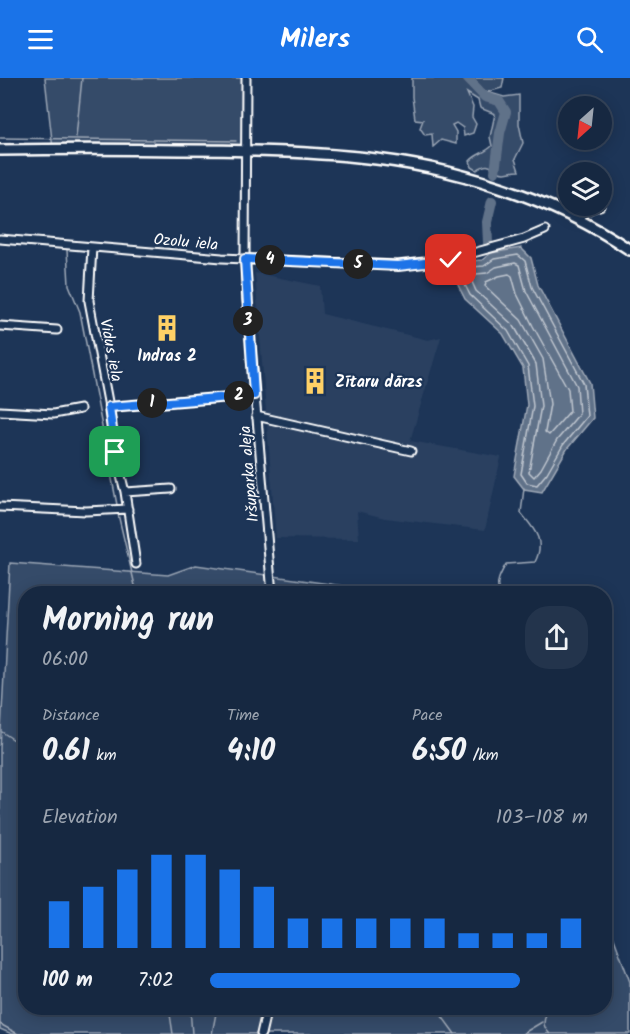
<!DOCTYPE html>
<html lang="en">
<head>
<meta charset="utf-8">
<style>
  :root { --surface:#162841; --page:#23344c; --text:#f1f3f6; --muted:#9ea6b1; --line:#35445a; --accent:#1a73e8 }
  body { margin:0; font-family:Kalam,sans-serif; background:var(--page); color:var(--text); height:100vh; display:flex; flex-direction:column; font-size:22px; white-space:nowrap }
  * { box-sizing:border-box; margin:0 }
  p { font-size:20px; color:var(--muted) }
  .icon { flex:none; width:33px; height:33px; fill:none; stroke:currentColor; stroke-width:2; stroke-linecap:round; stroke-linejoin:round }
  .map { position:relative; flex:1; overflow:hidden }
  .side { position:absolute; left:18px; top:508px; width:594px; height:429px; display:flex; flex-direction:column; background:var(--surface); border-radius:24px; box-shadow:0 3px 15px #0003,0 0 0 2px var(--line) }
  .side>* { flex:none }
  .needle { width:39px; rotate:207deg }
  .fabs { position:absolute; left:558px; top:18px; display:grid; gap:12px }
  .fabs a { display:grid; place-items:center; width:54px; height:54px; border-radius:50%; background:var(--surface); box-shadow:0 3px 15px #0003,0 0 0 2px var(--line); font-size:30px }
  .pin { position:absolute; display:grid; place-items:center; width:51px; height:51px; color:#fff; margin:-26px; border-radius:12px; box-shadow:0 3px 9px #0006 }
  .km { position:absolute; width:30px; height:30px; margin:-15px; border-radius:50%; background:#222; color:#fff; font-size:16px; line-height:30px; text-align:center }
  .round { display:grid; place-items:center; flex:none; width:63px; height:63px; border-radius:24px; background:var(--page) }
  .head { display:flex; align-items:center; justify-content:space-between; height:102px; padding:0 24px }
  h1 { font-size:33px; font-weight:700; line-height:45px }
  .metrics { display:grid; grid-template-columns:repeat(3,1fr); gap:9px; height:102px; padding:6px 24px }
  .metrics div { display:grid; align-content:center }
  .metrics b { font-size:30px; font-weight:700 }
  .metrics small { font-size:16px; font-weight:400 }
  .metrics p { font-size:16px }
  .chart { height:168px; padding:12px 24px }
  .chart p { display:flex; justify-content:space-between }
  .chart svg { width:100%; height:108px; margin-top:6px; stroke:var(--accent); stroke-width:6 }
  ul { padding:0 24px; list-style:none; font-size:20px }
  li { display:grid; grid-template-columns:96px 72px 1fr; align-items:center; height:45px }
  li i { height:15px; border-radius:8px; background:var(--accent) }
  header { display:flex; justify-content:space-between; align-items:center; height:78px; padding:0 24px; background:var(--accent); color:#fff; font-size:27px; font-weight:700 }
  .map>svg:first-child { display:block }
</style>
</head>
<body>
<header><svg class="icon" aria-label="menu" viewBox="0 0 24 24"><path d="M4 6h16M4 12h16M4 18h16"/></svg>Milers<svg class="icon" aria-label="search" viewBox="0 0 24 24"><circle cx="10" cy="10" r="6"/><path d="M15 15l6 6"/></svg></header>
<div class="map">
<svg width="630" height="956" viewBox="0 0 630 956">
  <rect width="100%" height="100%" fill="#1d3557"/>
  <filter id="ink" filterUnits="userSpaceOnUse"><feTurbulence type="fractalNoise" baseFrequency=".0167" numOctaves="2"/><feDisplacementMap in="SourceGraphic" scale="12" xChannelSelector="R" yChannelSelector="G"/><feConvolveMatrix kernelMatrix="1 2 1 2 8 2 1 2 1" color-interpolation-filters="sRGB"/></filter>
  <g filter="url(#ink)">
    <!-- built -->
    <path fill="#2a4161" d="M255,195L320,208L322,236L428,262L441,259L410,363L501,379L485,452L385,440L357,433L359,461L276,460Z"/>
    <!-- green -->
    <path fill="#364b69" stroke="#9aa5b4" stroke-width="1.5" d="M45,0H246L245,72L53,71Z
      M412,0H504L502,10L487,14L504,19L519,17V46L523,65L515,81L519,93C514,93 508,95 504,95C491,94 492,81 477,92L472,89L470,83C476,76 485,75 492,68L490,59L495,36L480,30L478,22L467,15L473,29L472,39L476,46L473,55L464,58L463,50L456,45L452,47L456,54V66L441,62L433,69L432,56L425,57L420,50L423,42L415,41L412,19Z
      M10,485L168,497L196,487L400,516H26V930H604L605,836L630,904V956H12L0,951V671Z"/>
    <!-- water -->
    <path fill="#617289" stroke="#a0aab8" stroke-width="1.5" d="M521,170L531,180L538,207L590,305L593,340L567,371L542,414L524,411L514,398L527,327L523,290L503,256L465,221L458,207L459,196L469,183L482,182L491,175Z"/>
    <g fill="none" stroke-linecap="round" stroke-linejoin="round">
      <!-- shore -->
      <path stroke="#c0c7d0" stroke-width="1.5" d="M518,177L525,183L532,209L584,306L587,338L563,367L547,395L537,407L527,405L521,396L533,328L528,288L508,253L470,217L464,205L465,198L472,189L484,188L494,181Z
        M515,185L519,187L526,213L577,308L579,336L557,362L541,391L534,399L529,394L541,328L536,286L514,248L476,213L472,204L476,196L487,195L496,189Z
        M509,196L512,198L517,216L533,248L568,311L570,333L549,357L545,354L550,326L543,281L521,242L485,208L486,204L499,198Z"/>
      <!-- stream -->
      <path stroke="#a0aab8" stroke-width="1.5" d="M76,59L82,0
        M0,60L236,63
        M67,172L69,207L80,234L117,427
        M118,436L137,516
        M500,516C494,506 501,495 506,486L535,484C546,462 534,451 521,435L524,410
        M2,654L26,670
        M18,698L26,691
        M169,930L173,956
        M190,930L192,956
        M436,930L455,956
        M543,930L546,936C543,945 543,949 550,956
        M0,946L18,956
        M212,956L217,930
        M522,956L542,944"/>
      <!-- river -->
      <path stroke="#617289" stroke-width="10" d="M467,0L485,19L499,23L506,34L500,55L495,94
        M488,165L487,144L492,123"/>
      <defs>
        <path id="minor" d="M246,0L245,181L247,223L272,516
          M578,141C583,133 591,130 600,128
          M0,161L222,180L398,187L451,181L524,161L545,152
          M92,169L89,223L109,329L115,374L125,414L136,486
          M0,248L57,252
          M109,329L254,317
          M0,333L53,336L80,331
          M256,338L411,373
          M125,414L171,411
          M0,429L86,433L128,431
          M261,956L267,930"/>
        <path id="highway" d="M0,72C60,71 121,71 181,72C240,72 300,73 358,79C453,88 551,119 630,172"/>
      </defs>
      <!-- minor casing -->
      <use href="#minor" stroke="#fff" stroke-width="11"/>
      <!-- highway casing -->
      <use href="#highway" stroke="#fff" stroke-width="14"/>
      <!-- minor -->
      <use href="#minor" stroke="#1d3557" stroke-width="7"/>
      <!-- highway -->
      <use href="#highway" stroke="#1d3557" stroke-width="9"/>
    </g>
  </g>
  <g fill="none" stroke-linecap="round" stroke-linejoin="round" filter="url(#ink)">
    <defs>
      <path id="route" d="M115,374L109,329L254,317L245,181L398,188L451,182"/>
    </defs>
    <!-- route casing -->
    <use href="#route" stroke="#fff" stroke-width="12"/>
    <!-- route -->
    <use href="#route" stroke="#1a73e8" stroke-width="8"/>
  </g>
  <!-- icons -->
  <defs>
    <symbol id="building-bare" viewBox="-9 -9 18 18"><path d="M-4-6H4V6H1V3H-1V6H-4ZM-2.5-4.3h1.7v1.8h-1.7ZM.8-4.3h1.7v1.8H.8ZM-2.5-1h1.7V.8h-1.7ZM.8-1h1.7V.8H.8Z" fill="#ffd166" stroke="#1d3557" stroke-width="2.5" paint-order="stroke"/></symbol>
  </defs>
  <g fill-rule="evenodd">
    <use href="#building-bare" x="148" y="231" width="38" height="38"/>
    <use href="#building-bare" x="296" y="284" width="38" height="38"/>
  </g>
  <g text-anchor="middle" stroke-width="4.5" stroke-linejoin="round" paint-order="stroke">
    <!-- street labels -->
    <g font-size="16" fill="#fff" stroke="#1d3557">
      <text transform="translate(186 163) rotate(5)" y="6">Ozolu iela</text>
      <text transform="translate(112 272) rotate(79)" y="6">Vidus iela</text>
      <text transform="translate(248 396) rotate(-95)" y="6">Iršuparka aleja</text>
    </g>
    <!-- poi labels -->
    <g font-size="16" font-weight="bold" fill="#fff" stroke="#1d3557">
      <text x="167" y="283">Indras 2</text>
      <text x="335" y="309" text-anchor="start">Zītaru dārzs</text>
    </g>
  </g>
</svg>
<div class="fabs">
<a><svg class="needle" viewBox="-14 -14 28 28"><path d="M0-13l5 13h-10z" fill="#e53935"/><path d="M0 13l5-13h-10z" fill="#9ea6b1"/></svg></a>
<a><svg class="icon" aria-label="layers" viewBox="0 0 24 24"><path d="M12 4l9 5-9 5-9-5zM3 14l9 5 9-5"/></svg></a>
</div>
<div class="pin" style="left:115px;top:374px;background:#1e9e55"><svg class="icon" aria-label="arrive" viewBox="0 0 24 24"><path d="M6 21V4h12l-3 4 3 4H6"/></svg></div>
<div class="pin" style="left:451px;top:182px;background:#d93025"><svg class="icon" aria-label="check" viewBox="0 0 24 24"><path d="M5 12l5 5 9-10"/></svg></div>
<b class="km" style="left:152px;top:325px">1</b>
<b class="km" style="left:239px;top:318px">2</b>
<b class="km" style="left:248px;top:243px">3</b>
<b class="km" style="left:270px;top:182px">4</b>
<b class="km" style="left:358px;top:186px">5</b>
<section class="side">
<div class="head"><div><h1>Morning run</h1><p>06:00</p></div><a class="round"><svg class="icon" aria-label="share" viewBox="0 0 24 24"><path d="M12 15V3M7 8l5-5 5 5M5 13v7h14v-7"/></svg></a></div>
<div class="metrics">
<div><p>Distance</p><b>0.61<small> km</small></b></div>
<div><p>Time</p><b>4:10</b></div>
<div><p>Pace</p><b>6:50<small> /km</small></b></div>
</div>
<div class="chart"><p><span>Elevation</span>103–108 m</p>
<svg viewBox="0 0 160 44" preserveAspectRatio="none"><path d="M5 44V25M15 44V19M25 44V12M35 44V6M45 44V6M55 44V12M65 44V19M75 44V32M85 44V32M95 44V32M105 44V32M115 44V32M125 44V38M135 44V38M145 44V38M155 44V32"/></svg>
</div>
<ul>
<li><b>100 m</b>7:02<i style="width:82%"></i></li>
</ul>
</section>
</div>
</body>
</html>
